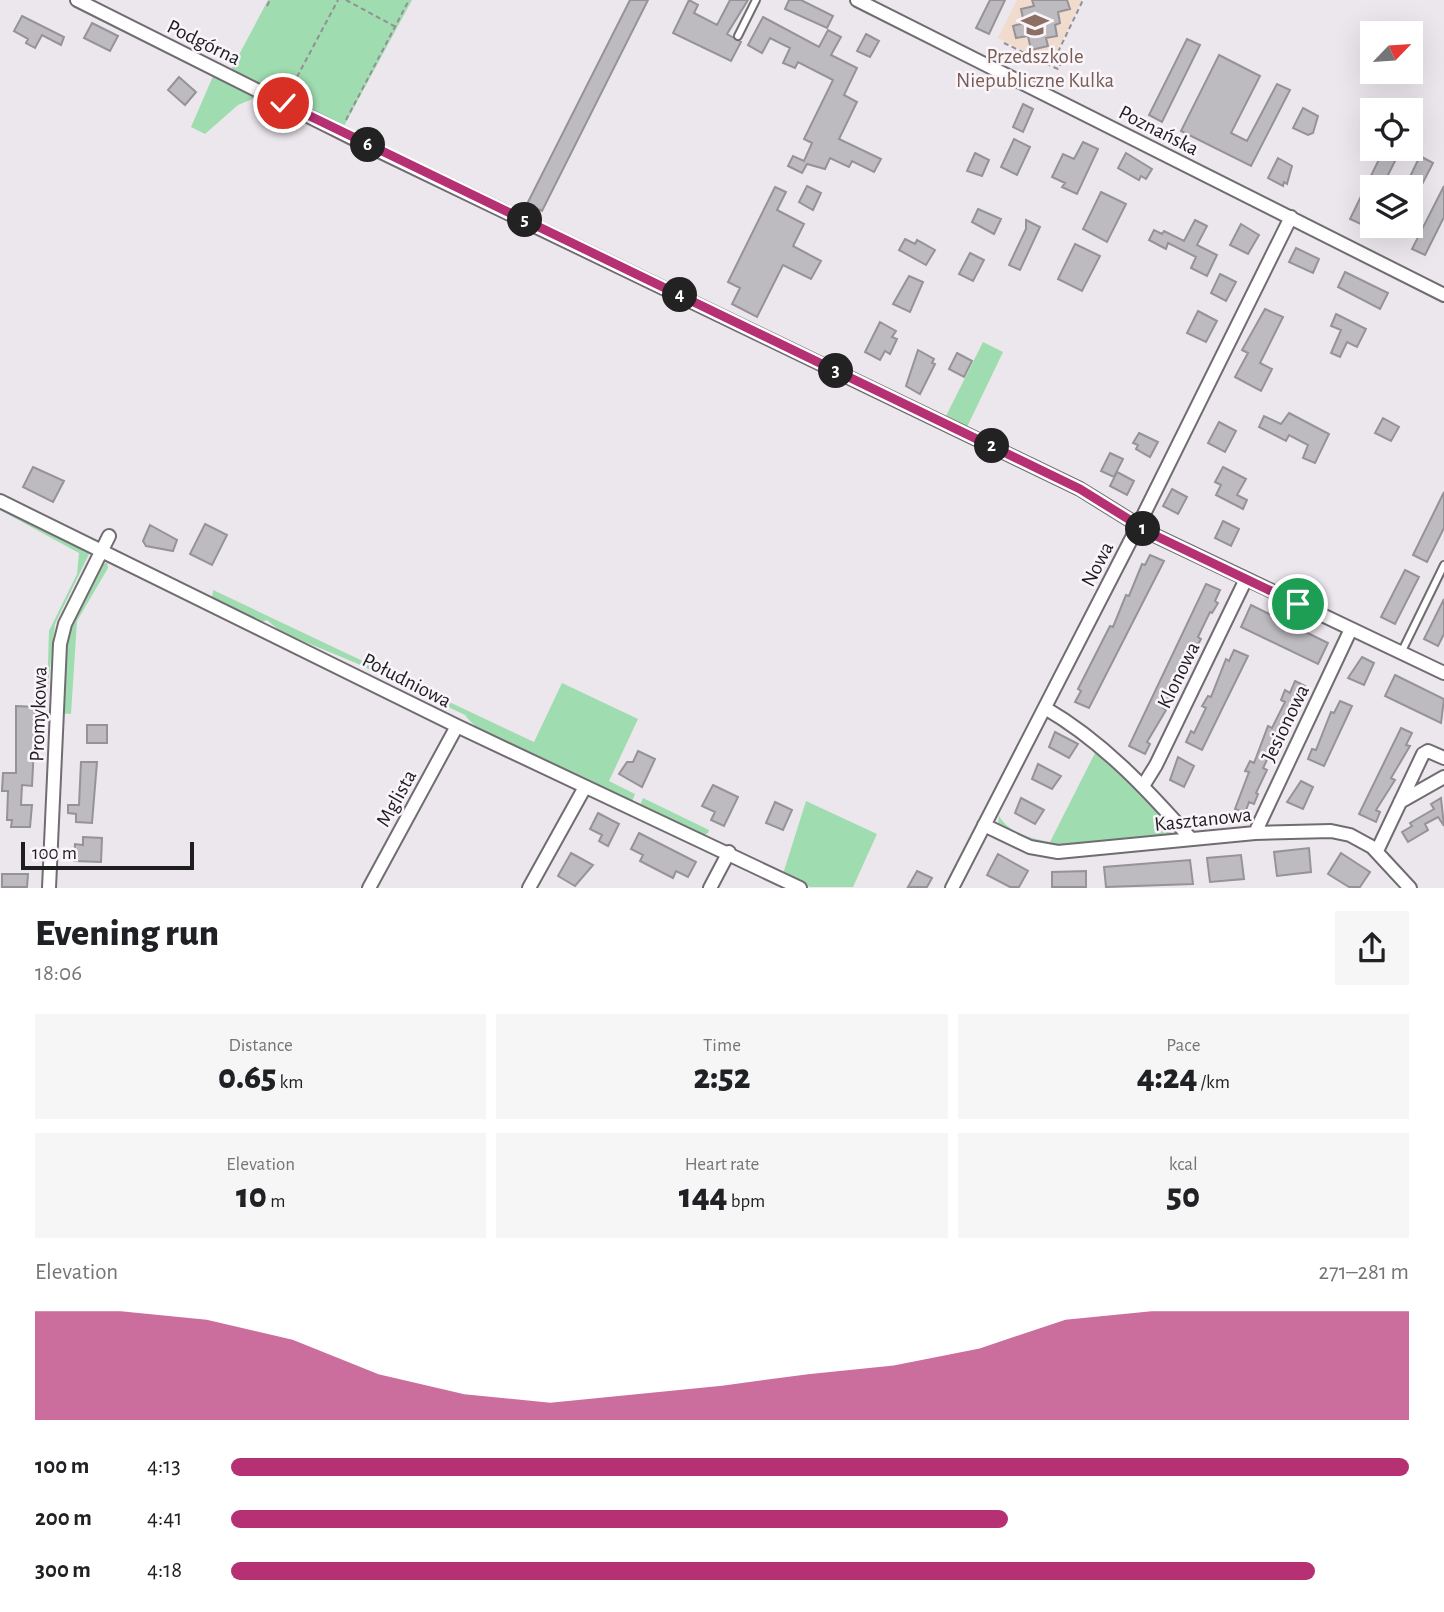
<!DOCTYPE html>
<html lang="en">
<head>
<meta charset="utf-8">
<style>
  :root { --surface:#fff; --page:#f6f6f6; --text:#202124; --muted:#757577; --accent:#b63074 }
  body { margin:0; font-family:"Alegreya Sans",sans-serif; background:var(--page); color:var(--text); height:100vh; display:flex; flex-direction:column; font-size:26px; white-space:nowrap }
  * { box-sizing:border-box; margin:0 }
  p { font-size:23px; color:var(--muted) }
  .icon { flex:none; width:38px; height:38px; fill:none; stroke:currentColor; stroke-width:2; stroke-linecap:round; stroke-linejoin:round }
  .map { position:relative; height:888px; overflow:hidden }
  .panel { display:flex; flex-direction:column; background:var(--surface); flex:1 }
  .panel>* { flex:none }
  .needle { width:46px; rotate:65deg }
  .fabs { position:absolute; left:1360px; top:21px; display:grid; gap:14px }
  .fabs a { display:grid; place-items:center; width:63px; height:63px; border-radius:0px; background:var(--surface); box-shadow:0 7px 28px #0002; font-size:35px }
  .scale { position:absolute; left:21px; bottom:18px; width:173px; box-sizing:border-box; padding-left:7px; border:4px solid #1f1e1f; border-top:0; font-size:19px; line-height:24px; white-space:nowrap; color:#1f1e1f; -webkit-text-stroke:5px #faf5fa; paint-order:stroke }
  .pin { position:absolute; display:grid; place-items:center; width:60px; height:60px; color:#fff; margin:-30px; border:4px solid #fff; border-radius:50%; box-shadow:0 2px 7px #0007 }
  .km { position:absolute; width:35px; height:35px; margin:-18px; border-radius:50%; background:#222; color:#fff; font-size:19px; line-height:35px; text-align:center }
  .round { display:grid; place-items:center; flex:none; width:74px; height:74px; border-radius:0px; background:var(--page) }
  .head { display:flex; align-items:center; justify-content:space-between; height:119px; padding:0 35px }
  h1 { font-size:38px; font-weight:800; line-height:52px }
  .stats { display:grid; grid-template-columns:repeat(3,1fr); gap:10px; height:119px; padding:7px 35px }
  .stats div { display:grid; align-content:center; border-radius:0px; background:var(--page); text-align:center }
  .stats b { font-size:35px; font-weight:800 }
  .stats small { font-size:19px; font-weight:400 }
  .stats p { font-size:19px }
  .chart { height:196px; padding:14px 35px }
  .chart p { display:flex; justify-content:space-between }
  .chart svg { width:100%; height:126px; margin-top:7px; fill:var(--accent); opacity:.7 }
  ul { padding:0 35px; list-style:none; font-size:23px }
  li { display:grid; grid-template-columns:112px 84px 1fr; align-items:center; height:52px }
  li i { height:18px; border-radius:9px; background:var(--accent) }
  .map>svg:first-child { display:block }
</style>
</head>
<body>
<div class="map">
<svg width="1444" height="888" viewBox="0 0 1444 888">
  <rect width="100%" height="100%" fill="#ece7ed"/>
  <!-- education -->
  <path fill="#f0dbcd" d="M1017,0H1082L1056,53L1037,58L998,38Z"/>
  <!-- green -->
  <path fill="#9fdcb0" d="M268,0H412L344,126L231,70Z
    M214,74L257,97L238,105L205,134L191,127Z
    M983,342L1003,352L967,427L946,416Z
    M1,507L85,549L89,554L55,624L47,695L49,631L77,574L79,553L0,510Z
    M107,562L108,568L77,621L71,714L60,713L63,641L100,566Z
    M213,590L534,742L562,683L638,719L609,781L635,794L631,804C593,786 486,746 465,715L356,663L281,632L267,620L260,623L212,599Z
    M1082,738L1133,784L1173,827L1171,835L1058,847L1039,844L998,825L999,816C1009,833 1032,839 1050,842L1095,753Z
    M643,798L709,830L708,833L702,836L639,808Z
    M806,801L877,834L853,887H810L783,874Z"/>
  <!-- building -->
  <path fill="#bdbac0" stroke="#959398" stroke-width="2" d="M630,0H648L542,211L527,204Z
    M689,0L698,5L694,13L717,25L730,0H748L727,34L741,42L731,61L673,33Z
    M789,0H801L833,16L827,28L785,9Z
    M990,0H1005L989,34L976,28Z
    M1032,0H1067L1070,9L1058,12L1060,23L1055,25L1057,36L1046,38L1048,46L1031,50L1028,36L1016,38L1013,26L1024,23L1021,9L1034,6Z
    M22,16L64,37L61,45L42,35L35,48L26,43L28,39L14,31Z
    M763,17L819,47L828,30L841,37L831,55L857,68L844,95L857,102L839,139L881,159L874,172L852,161L849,167L830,158L825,169L807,164L802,173L788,166L793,156L804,161L812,143L804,139L833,80L798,62L795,68L783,63L790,48L770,38L762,53L748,45Z
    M92,23L118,36L110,51L84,38Z
    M866,34L879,41L870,57L857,51Z
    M1187,39L1200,45L1162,122L1149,115Z
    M1219,55L1260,76L1231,133L1247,141L1277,84L1290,90L1251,166L1181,131Z
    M179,77L196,92L185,105L168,90Z
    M1023,104L1033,109L1023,132L1013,127Z
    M1303,108L1318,116L1313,133L1308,135L1293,128Z
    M1014,139L1030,147L1017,175L1001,167Z
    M1083,142L1098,149L1077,194L1062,187L1065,183L1052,177L1063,154L1074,159Z
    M1384,149H1401L1382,187H1372V207L1363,225L1350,219Z
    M975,153L989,160L982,176L967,171Z
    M1126,153L1152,169L1146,179L1141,176L1139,180L1118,168Z
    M1420,156L1433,163L1410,208V187H1405Z
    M1278,158L1292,166L1287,184L1284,182L1283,186L1268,178Z
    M807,186L821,193L813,210L799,202Z
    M1444,186V217L1425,255L1412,249Z
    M775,187L786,192L777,210L804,224L793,246L821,261L811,279L783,265L757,317L732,304L740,288L728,282Z
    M1101,192L1126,204L1107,242L1083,229Z
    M978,209L1001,219L994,234L972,222Z
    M1026,220L1040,227L1020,270L1009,265L1026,229Z
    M1195,220L1207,226L1197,245L1217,255L1207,276L1191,268L1196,257L1168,243L1166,249L1149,240L1154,230L1162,234L1164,231L1184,241Z
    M1241,224L1259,235L1248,254L1230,245Z
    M905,239L915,244L917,240L935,250L926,265L899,250Z
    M1075,244L1100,256L1082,291L1058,279Z
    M1296,248L1319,259L1313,273L1289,262Z
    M970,253L984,260L973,281L959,274Z
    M1345,272L1388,293L1380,309L1338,287Z
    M1220,274L1236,282L1226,301L1211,293Z
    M909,276L923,282L910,312L893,304Z
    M1265,309L1283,317L1260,363L1272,369L1261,391L1235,377L1248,353L1242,350Z
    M1198,311L1217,321L1206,342L1187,333Z
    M1336,314L1366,329L1357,347L1347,342L1340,357L1331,353L1341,330L1331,326Z
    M880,322L896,331L892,337L897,339L890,354L885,351L880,360L865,352Z
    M918,350L934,359L932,363L935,364L920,394L906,386Z
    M957,353L972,361L964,377L949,369Z
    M1289,413L1329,434L1315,463L1303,458L1308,445L1289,435L1286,441L1259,427L1264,416L1281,424Z
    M1383,418L1399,427L1391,441L1375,433Z
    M1219,422L1236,431L1225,452L1208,443Z
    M1139,433L1158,442L1150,457L1136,449L1138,445L1133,443Z
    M1110,453L1123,459L1114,477L1101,471Z
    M33,467L64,481L53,502L23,487Z
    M1223,467L1246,479L1237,495L1247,500L1243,509L1216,495L1221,485L1215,482Z
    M1117,472L1134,481L1127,495L1110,486Z
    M1172,489L1187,497L1178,514L1163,506Z
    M1444,492V528L1427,562L1413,555Z
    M1223,521L1239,529L1231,546L1215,538Z
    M205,524L227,535L212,565L190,554Z
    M150,525L177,540L173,551L146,546L143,541Z
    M1150,555L1164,561L1089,708L1075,702L1081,691L1078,689L1110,626L1113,627L1126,595L1129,596L1142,564L1145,565Z
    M1405,570L1419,577L1395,624L1381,617Z
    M1206,584L1220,590L1215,601L1218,603L1212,613L1210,612L1198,637L1201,639L1181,673L1184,674L1178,685L1176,684L1163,708L1166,710L1147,742L1150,744L1145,754L1129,746Z
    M1444,599V634L1438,646L1424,639Z
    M1251,605L1328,643L1318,664L1241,627Z
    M1234,650L1248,656L1202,750L1186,742L1191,731L1194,733L1206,708L1202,706L1208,696L1211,697L1226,659L1229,661Z
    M1362,657L1374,663L1364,685L1348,678Z
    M1395,675L1444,699L1441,723L1385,696Z
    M1295,681L1305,686L1299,698L1302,699L1298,708L1294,706L1282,733L1285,735L1281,744L1276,742L1263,768L1267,770L1256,793L1258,794L1254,804L1249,802L1245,813L1235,809L1249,772L1245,771L1250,761L1254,763L1268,726L1272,728L1285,702L1281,700L1285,690L1290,693Z
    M1340,701L1352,706L1324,766L1308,759L1312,749L1316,750L1331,712L1334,713Z
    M16,706L36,707L32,786L22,785L21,805H32L30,827H11L12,820H7L8,791H2L3,773H16Z
    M87,725H107V743H87Z
    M1401,728L1412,733L1406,745L1410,746L1391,778L1395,780L1376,810L1380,812L1376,822L1359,814Z
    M1055,732L1078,744L1069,758L1049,747Z
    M638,751L655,759L642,787L619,774L627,762H633Z
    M1178,757L1194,766L1184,787L1170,780Z
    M81,762H97L92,823L76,822V814L68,813V805H79Z
    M1038,764L1061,776L1052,789L1032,779Z
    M1301,781L1313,787L1303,809L1287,802Z
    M713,785L738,797L724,826L711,820L715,812L702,806Z
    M1021,798L1044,810L1035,824L1015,813Z
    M1441,798L1444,826L1438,817L1425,824L1428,830L1408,842L1402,832L1412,826L1410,823L1434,809L1431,804Z
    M775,802L792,810L783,830L766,823Z
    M598,813L619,824L608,846L599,841L602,835L590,829Z
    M639,833L696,862L688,877L676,871L673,878L640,861L643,855L631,849Z
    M83,837L102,838L101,862L74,861L75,844L83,845Z
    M1309,848L1311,872L1277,876L1274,852Z
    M571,853L593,865L575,886L558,876Z
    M1341,853L1370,872L1360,887H1349L1328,874Z
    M998,854L1028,871L1019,887H1010L987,875Z
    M1241,855L1244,879L1210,882L1207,858Z
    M1190,860L1193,884L1106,887L1104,867Z
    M917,871L932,878L927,887H908Z
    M1086,871V887H1052V872Z
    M2,874H28L27,887H2Z"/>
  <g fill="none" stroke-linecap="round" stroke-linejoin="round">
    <defs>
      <path id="lane" d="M738,36L756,0
        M1401,653L1444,565"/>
      <path id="street" d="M77,0L356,140L1080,489L1154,535L1444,673
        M857,0L1444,295
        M0,501L457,726L800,888
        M1045,708C1102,741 1147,789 1191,839
        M1143,786L1156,765L1246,579
        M1400,802L1444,777
        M984,825L1030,847L1058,852L1255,833L1331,831L1350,835L1372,847L1410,888
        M1255,833L1351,629
        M1377,851L1423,754L1428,751L1444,758
        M49,888L60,644L65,624L109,536
        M369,888L457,726
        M529,888L585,787
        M710,888L729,852
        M952,888L1138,526L1291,217"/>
    </defs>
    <!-- lane casing -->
    <use href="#lane" stroke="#716c71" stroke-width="10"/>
    <!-- street casing -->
    <use href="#street" stroke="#716c71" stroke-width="16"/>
    <!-- path -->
    <path stroke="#939094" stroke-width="2" stroke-dasharray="5 3.5" stroke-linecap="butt" d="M346,0L394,26
      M267,6L270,0
      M1004,43L1037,59L1057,54L1083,0
      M1038,60L1058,69L1060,65L1054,60L1057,54
      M289,92L338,0
      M346,120L409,0"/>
    <!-- lane -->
    <use href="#lane" stroke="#fff" stroke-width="6"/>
    <!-- street -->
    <use href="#street" stroke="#fff" stroke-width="12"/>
  </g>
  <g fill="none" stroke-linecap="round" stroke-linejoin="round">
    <defs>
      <path id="route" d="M283,103L1080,489L1154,535L1298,604"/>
    </defs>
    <!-- route casing -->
    <use href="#route" stroke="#fff" stroke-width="14"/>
    <!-- route -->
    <use href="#route" stroke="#b63074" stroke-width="9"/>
  </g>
  <!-- icons -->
  <defs>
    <symbol id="school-bare" viewBox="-9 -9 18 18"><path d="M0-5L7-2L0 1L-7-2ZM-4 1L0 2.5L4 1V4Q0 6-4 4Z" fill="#8d6e63" stroke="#faf5fa" stroke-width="2.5" paint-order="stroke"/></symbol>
  </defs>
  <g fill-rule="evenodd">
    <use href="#school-bare" x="1016" y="6" width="38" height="38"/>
  </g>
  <g text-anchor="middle" stroke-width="5" stroke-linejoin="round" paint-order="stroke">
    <!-- street labels -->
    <g font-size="21" fill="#1f1e1f" stroke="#faf5fa">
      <text transform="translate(204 42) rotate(26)" y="7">Podgórna</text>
      <text transform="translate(1159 130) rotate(27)" y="7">Poznańska</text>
      <text transform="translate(1097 564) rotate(-63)" y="7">Nowa</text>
      <text transform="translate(1178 675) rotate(-64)" y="7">Klonowa</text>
      <text transform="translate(407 680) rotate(27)" y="7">Południowa</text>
      <text transform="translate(38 714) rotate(-88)" y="7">Promykowa</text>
      <text transform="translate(1285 723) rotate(-64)" y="7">Jesionowa</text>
      <text transform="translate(396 798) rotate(-61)" y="7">Mglista</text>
      <text transform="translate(1203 819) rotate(-6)" y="7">Kasztanowa</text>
    </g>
    <!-- education labels -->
    <g font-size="21" fill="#785e54" stroke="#faf5fa">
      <text x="1035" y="63">Przedszkole<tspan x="1035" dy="24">Niepubliczne Kulka</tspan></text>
    </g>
  </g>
</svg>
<div class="fabs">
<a><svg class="needle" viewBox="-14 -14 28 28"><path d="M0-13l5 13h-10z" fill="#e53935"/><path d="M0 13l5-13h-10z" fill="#757577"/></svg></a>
<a><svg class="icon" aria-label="locate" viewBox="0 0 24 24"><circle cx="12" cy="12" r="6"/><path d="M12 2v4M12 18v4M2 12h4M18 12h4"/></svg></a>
<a><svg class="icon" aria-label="layers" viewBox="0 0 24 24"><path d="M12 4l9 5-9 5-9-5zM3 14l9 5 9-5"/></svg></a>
</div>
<div class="scale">100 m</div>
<div class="pin" style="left:1298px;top:604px;background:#1e9e55"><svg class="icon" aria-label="arrive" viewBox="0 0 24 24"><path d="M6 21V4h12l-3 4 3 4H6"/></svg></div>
<div class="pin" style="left:283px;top:103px;background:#d93025"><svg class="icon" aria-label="check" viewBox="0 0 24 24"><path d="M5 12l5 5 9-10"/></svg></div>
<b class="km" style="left:1143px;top:529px">1</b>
<b class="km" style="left:992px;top:446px">2</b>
<b class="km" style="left:836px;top:371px">3</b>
<b class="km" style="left:680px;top:295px">4</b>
<b class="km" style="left:525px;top:220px">5</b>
<b class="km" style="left:368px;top:145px">6</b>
</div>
<section class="panel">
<div class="head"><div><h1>Evening run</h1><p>18:06</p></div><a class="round"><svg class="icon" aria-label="share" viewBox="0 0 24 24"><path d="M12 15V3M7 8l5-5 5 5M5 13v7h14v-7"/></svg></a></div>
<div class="stats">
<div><p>Distance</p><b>0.65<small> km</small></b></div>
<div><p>Time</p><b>2:52</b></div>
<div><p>Pace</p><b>4:24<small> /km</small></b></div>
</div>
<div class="stats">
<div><p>Elevation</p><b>10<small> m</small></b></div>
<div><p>Heart rate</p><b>144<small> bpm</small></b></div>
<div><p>kcal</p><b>50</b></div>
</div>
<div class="chart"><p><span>Elevation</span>271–281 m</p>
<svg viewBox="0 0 160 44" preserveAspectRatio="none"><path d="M0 44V6L10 6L20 9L30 16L40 28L50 35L60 38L70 35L80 32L90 28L100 25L110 19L120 9L130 6L140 6L150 6L160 6V44z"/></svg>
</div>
<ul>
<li><b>100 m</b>4:13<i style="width:100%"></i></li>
<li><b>200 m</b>4:41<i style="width:66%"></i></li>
<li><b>300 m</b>4:18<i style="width:92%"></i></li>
</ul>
</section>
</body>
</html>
